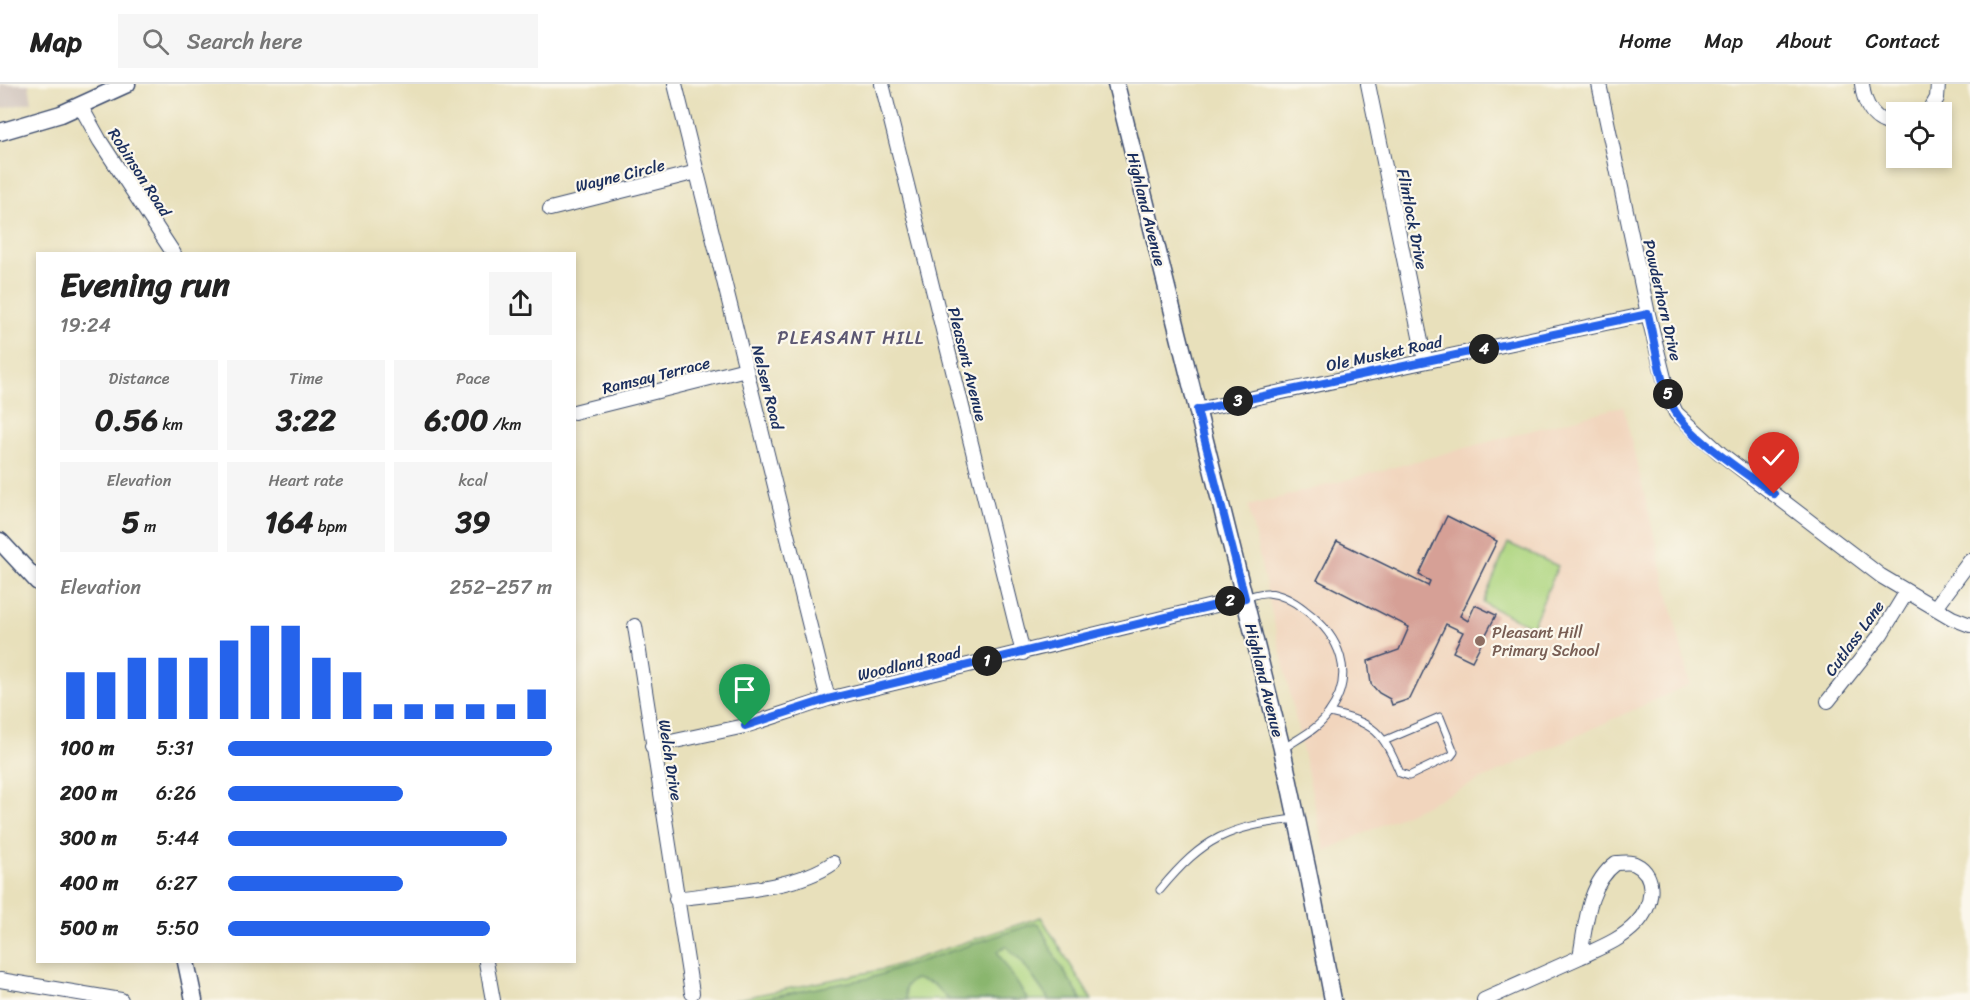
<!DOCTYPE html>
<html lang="en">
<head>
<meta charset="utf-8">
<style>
  :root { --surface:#fff; --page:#f6f6f6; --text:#222; --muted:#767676; --line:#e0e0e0; --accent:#2563eb }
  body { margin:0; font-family:Sriracha,sans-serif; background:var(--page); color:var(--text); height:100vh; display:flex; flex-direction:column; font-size:22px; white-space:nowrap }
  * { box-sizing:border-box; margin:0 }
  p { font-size:20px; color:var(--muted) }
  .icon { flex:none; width:33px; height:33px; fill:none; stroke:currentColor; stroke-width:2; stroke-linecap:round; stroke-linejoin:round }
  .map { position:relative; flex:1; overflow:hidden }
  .side { position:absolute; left:36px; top:168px; width:540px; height:711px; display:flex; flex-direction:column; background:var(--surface); border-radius:0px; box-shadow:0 3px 9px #0003 }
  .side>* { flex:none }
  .buttons { position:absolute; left:1886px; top:18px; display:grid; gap:12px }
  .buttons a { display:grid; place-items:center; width:66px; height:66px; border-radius:0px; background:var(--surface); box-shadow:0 3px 9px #0003; font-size:30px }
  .pin { position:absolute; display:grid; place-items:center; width:51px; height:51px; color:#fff; margin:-62px -26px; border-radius:50% 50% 50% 0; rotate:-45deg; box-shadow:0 0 6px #0007 }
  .pin .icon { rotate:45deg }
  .km { position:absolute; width:30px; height:30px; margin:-15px; border-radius:50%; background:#222; color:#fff; font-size:16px; line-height:30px; text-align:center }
  .round { display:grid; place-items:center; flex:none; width:63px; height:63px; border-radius:0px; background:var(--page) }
  .overview { display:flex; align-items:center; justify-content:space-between; height:102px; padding:0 24px }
  h1 { font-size:33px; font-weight:700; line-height:45px }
  .metrics { display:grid; grid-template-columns:repeat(3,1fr); gap:9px; height:102px; padding:6px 24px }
  .metrics div { display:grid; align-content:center; border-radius:0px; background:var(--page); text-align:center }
  .metrics b { font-size:30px; font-weight:700 }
  .metrics small { font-size:16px; font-weight:400 }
  .metrics p { font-size:16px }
  .chart { height:168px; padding:12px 24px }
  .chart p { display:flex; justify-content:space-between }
  .chart svg { width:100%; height:108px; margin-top:6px; stroke:var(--accent); stroke-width:6 }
  ul { padding:0 24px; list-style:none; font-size:20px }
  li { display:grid; grid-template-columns:96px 72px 1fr; align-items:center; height:45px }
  li i { height:15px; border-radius:8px; background:var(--accent) }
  header { display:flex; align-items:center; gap:36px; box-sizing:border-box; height:84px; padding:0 30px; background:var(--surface); border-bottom:2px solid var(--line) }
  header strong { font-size:28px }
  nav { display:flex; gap:33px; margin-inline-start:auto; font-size:21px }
  .search { width:420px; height:54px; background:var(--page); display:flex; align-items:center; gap:15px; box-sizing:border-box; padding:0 21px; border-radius:0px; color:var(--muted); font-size:22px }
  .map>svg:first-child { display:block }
</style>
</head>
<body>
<header>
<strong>Map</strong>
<div class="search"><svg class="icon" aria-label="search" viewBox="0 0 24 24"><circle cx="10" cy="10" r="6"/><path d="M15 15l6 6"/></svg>Search here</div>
<nav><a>Home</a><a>Map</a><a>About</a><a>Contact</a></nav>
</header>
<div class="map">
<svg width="1970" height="916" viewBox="0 0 1970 916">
  <rect width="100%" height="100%" fill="#fbf7ec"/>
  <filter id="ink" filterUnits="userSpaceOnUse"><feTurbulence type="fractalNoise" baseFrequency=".0167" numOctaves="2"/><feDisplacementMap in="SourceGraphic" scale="12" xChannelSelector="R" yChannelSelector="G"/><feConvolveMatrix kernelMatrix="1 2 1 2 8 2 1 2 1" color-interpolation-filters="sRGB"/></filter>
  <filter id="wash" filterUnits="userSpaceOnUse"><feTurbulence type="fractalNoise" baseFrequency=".008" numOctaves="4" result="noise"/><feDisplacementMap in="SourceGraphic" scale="24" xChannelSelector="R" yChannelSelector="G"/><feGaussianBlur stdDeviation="1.35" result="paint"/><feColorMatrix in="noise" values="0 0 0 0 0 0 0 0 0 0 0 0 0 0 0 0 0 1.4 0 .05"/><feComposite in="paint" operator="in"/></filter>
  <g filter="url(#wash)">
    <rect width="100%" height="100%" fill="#e8e0bb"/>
    <!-- built -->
    <path fill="#f1d5bd" d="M1623,322L1690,600L1325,767L1248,422Z"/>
    <!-- industrial -->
    <path fill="#cec1ba" d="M0,0H29L32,18L0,25Z"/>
    <!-- green -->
    <path fill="#add57f" stroke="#64826e" stroke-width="1.5" d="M1508,459L1558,482L1532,543L1483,519Z
      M1041,833L1092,916H733L885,885Z"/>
    <!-- forest -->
    <path fill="#8ab66e" stroke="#527266" stroke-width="1.5" d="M1033,840H1039L1058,878L1082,916H1049L1022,878L1006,862L998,867L999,871L1028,916H949L933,900L915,895C905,900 903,905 907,916H753L870,894Z"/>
    <g id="blocks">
      <!-- building -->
      <path fill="#d6a096" d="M1447,432L1497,457L1460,532L1468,537L1475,521L1496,531L1472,577L1453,568L1463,548L1446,540L1410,615L1392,621L1390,615L1379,609L1371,600L1368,577L1399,566L1409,543L1317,496L1337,457L1428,502L1430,497L1419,491Z"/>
    </g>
  </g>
  <g filter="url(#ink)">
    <use href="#blocks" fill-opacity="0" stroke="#3a4a6c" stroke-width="1.5"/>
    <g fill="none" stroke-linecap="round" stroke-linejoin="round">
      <defs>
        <path id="service" d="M1245,514C1252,512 1260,508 1268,509C1281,510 1295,518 1305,526C1340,552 1357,591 1328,630C1318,645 1299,654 1284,664
          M1330,629C1375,639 1382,647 1400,689L1409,692L1451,672L1454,668L1440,633L1386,656
          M1160,806C1204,753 1228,743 1295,735"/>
        <path id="minor" d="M675,0L828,615
          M882,0L1023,569
          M1368,0L1425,277
          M1599,0L1648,230L1669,314L1676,329L1720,369L1881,492L1952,534L1970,541
          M1862,0C1864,21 1873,38 1896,41
          M81,23L100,57L174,170
          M1929,28L1937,14L1938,0
          M550,125L697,88
          M1197,326L1648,230
          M574,328L746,285
          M1935,524L1970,477
          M635,542L692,909
          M1828,617L1881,550L1906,509
          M652,662L745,642L828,615L1245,514
          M1616,779C1622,779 1630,777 1635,780C1659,791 1652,824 1636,840C1621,856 1599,864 1580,873C1586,839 1588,800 1616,779Z
          M676,815C722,808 795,806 833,779
          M486,878L493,916
          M0,896L121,916
          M1484,916L1580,873"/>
        <path id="tertiary" d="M1116,0L1282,665L1310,797L1333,916
          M0,48L61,30L127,0
          M0,457L38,498
          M186,878L194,916"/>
      </defs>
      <!-- service casing -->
      <use href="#service" stroke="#3a4a6c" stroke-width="9"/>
      <!-- minor casing -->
      <use href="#minor" stroke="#3a4a6c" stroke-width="16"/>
      <!-- tertiary casing -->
      <use href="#tertiary" stroke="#3a4a6c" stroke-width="19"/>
      <!-- service -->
      <use href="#service" stroke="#fff" stroke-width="7"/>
      <!-- minor -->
      <use href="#minor" stroke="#fff" stroke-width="14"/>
      <!-- tertiary -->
      <use href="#tertiary" stroke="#fff" stroke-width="16"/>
    </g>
  </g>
  <g fill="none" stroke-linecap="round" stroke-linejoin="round" filter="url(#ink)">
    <defs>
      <path id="route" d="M745,642L828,615L1245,514L1197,326L1648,230C1655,259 1660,302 1675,327C1692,355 1747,390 1774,410"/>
    </defs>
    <!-- route casing -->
    <use href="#route" stroke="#fff" stroke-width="12"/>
    <!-- route -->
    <use href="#route" stroke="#2563eb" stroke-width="8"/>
  </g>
  <!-- markers -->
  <circle fill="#8d6e63" stroke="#fbf7ec" stroke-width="2" cx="1480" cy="557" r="6"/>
  <g text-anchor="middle" stroke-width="4.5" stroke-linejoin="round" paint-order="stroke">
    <!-- street labels -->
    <g font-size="16" fill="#1b2f5e" stroke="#fbf7ec">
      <text transform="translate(140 88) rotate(57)" y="6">Robinson Road</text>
      <text transform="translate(620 91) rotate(-14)" y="6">Wayne Circle</text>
      <text transform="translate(1147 125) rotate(76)" y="6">Highland Avenue</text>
      <text transform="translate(1413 135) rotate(79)" y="6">Flintlock Drive</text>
      <text transform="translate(1663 216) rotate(77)" y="6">Powderhorn Drive</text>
      <text transform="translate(1384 269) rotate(-12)" y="6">Ole Musket Road</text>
      <text transform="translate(968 280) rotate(76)" y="6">Pleasant Avenue</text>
      <text transform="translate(656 291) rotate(-14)" y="6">Ramsay Terrace</text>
      <text transform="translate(768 303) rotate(76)" y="6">Nelsen Road</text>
      <text transform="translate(1854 554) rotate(-54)" y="6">Cutlass Lane</text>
      <text transform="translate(909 579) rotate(-13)" y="6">Woodland Road</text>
      <text transform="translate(1265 596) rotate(76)" y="6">Highland Avenue</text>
      <text transform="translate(671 676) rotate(81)" y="6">Welch Drive</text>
    </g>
    <!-- education labels -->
    <g font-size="16" fill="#785e54" stroke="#fbf7ec" text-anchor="start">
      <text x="1492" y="554">Pleasant Hill<tspan x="1492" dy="18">Primary School</tspan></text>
    </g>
    <!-- neighbourhood labels -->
    <g font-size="18" letter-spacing="1.5" fill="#5c5772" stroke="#fbf7ec">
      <text x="851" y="260">PLEASANT HILL</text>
    </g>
  </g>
</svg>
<div class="buttons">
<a><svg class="icon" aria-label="locate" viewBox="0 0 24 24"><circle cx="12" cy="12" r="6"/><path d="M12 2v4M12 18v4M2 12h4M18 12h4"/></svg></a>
</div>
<div class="pin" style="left:745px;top:642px;background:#1e9e55"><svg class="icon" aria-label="arrive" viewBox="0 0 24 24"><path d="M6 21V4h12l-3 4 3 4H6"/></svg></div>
<div class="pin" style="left:1774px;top:410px;background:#d93025"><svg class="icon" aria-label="check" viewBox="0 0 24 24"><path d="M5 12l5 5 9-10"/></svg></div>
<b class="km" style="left:987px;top:577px">1</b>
<b class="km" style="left:1230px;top:517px">2</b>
<b class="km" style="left:1238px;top:317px">3</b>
<b class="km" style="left:1484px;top:265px">4</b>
<b class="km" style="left:1668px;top:310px">5</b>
<section class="side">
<div class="overview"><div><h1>Evening run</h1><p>19:24</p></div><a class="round"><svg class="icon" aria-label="share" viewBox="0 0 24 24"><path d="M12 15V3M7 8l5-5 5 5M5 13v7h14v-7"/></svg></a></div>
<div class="metrics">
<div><p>Distance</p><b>0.56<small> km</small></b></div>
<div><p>Time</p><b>3:22</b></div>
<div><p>Pace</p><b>6:00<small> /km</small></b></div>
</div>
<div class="metrics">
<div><p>Elevation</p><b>5<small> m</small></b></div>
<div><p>Heart rate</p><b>164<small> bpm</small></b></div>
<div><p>kcal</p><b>39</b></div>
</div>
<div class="chart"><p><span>Elevation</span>252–257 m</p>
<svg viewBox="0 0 160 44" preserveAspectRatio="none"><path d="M5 44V25M15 44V25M25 44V19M35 44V19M45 44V19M55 44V12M65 44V6M75 44V6M85 44V19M95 44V25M105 44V38M115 44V38M125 44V38M135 44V38M145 44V38M155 44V32"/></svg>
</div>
<ul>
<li><b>100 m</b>5:31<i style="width:100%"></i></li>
<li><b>200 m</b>6:26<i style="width:54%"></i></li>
<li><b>300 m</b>5:44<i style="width:86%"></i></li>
<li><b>400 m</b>6:27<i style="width:54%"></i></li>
<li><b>500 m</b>5:50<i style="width:81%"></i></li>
</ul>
</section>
</div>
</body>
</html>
